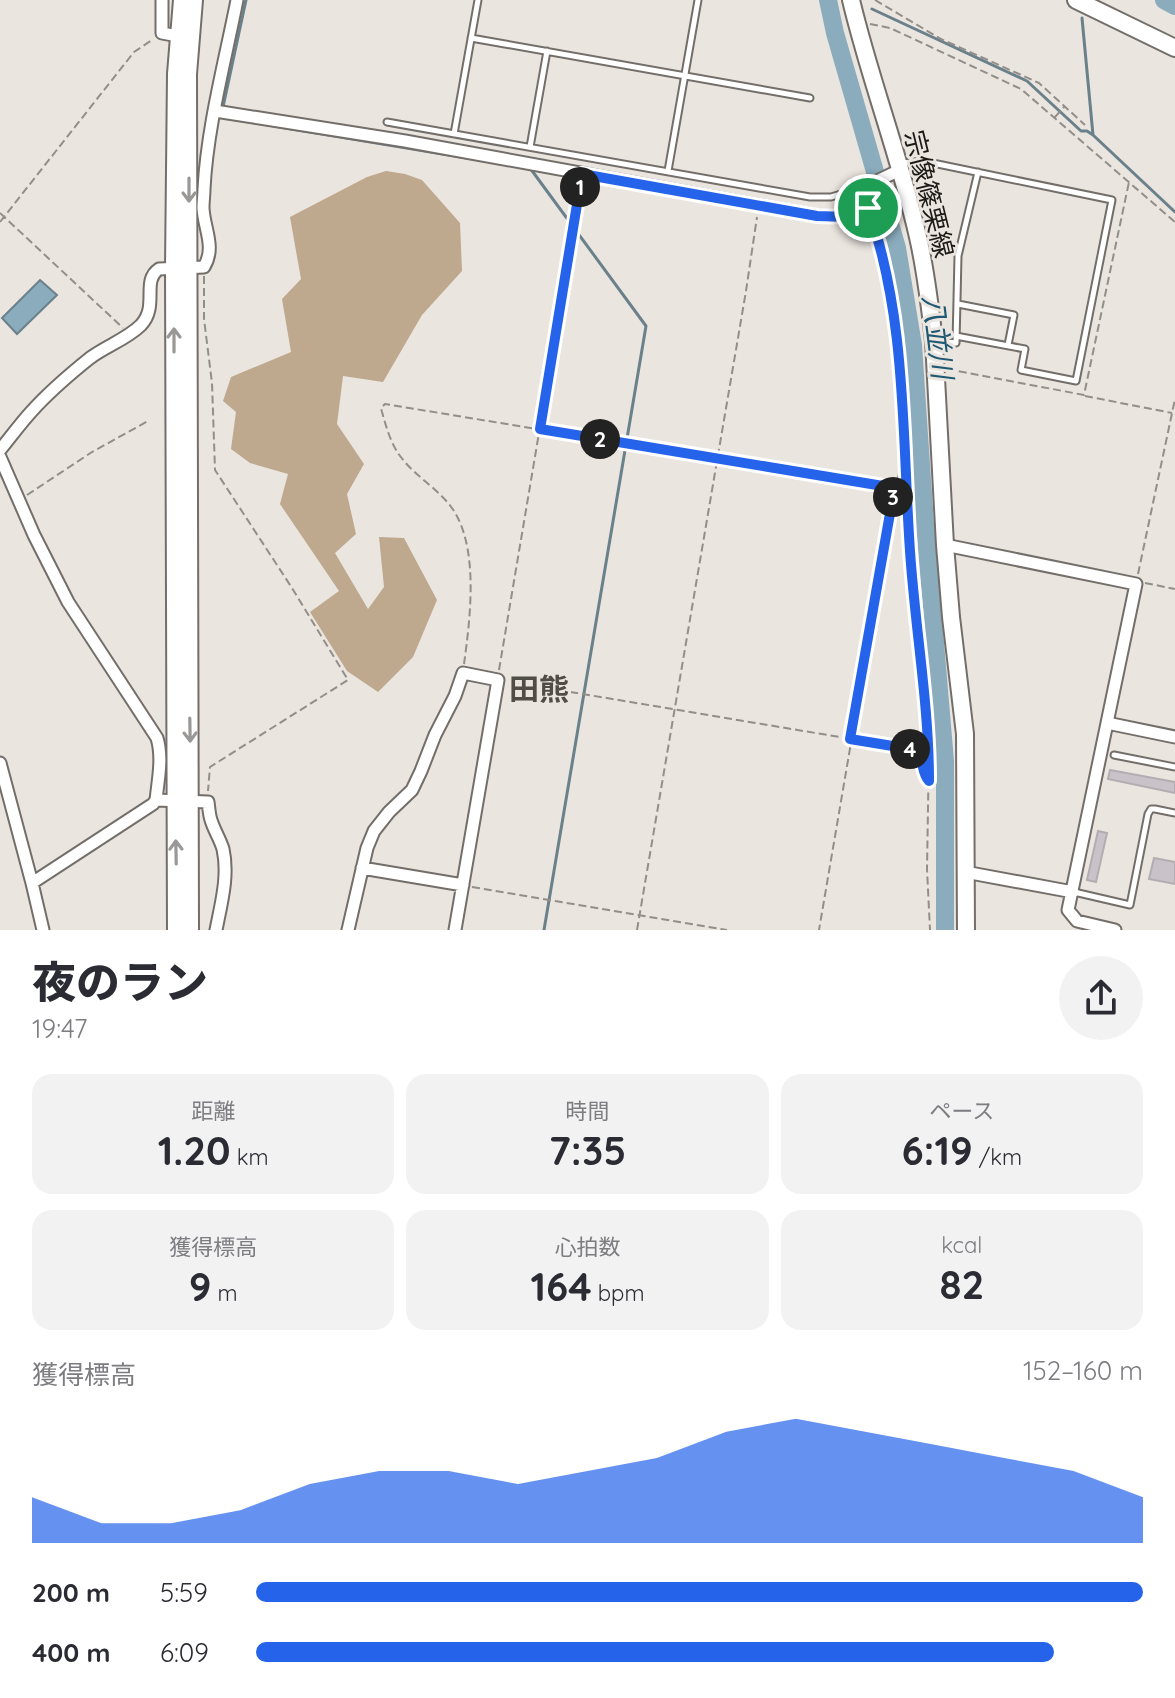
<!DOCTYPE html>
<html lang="ja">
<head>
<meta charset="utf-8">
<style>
  :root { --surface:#fff; --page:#f2f2f3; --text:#2b2b33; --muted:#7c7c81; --accent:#2563eb }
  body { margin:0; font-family:Quicksand,"Noto Sans JP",sans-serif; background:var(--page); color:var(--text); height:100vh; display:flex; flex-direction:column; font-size:30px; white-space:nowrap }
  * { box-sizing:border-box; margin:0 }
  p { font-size:26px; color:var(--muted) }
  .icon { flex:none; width:44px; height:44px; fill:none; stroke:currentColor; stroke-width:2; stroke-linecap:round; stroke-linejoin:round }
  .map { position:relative; height:930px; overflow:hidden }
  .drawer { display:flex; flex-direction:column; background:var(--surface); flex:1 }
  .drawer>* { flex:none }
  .pin { position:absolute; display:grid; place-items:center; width:68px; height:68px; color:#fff; margin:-34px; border:4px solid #fff; border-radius:50%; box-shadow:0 2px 8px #0007 }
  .km { position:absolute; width:40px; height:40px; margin:-20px; border-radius:50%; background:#222; color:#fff; font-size:22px; line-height:40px; text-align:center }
  .round { display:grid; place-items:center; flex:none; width:84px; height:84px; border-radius:42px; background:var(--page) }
  .overview { display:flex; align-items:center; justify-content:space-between; height:136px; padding:0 32px }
  h1 { font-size:44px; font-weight:800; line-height:60px }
  .figures { display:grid; grid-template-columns:repeat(3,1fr); gap:12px; height:136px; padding:8px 32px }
  .figures div { display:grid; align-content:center; border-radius:20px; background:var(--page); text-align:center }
  .figures b { font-size:40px; font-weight:800 }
  .figures small { font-size:22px; font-weight:400 }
  .figures p { font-size:22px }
  .chart { height:224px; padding:16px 32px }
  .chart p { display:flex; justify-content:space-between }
  .chart svg { width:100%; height:144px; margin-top:8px; fill:var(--accent); opacity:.7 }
  ul { padding:0 32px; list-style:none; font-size:26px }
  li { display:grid; grid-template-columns:128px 96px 1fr; align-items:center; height:60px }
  li i { height:20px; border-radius:10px; background:var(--accent) }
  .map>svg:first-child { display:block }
</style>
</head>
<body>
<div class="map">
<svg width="1175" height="930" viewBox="0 0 1175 930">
  <rect width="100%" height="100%" fill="#ebe5df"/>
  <!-- forest -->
  <path fill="#bea88e" d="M386,171L405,174L422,180L460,223L462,271L422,315L383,382L343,376L337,424L364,464L347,494L356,534L335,553L368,609L384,587L379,537L404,538L437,600L413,657L378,692L347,671L310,612L339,591L280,504L288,474L250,463L231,449L236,412L223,401L231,377L291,352L282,299L301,279L290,217L367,177Z"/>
  <!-- water -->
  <path fill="#8bacbd" stroke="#6a808b" stroke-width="2" d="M40,280L57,295L17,334L2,318Z"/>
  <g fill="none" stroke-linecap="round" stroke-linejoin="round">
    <!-- stream -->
    <path stroke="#6a808b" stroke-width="3" d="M872,9L1027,81L1081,131H1087L1093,135L1175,212
      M1082,18L1093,135
      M223,107L246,0
      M225,115V118L479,160
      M530,168L646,326L544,930"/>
    <!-- river -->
    <path stroke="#8bacbd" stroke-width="18" d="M828,0L835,33L897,248L913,345L925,524L945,761V930
      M1164,0L1175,6"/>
  </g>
  <!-- building -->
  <path fill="#c9c3c9" stroke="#b3adb2" stroke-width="2" d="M1110,770L1175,782V793L1108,779Z
    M1098,831L1107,833L1096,882L1087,880Z
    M1154,858L1175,862V884L1149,879Z"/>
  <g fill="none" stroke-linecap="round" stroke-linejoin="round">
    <defs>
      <path id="lane" d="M471,38L810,98
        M387,122L810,197H831L858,189
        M454,134L478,0
        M530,147L547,51
        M903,163L923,161L1112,200L1076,381L1021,370L1025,349L956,336
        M668,171L698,0
        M958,304L1014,315L1008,345
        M938,341L956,343L958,256L978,172
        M1114,755L1175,767
        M1074,892L1130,905L1148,814L1151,809H1155L1175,813"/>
      <path id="street" d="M162,0V33L178,36
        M215,111L405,141L817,216L847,217L867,212L868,208L860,189L900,170
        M0,450C10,438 20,424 31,412C48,393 70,374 90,358C106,346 127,339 141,325C159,306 141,281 159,269L204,267C216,247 204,229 203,208C203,201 204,195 204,189C207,128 225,61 237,0
        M0,457L34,535L68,602L157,738C163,758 158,780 156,800
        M945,545L1136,584L1068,910L1077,921L1115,930
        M1107,723L1175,737
        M0,763L32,883L43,930
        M362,868L463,885
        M965,872L1073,892
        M32,883L153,804L156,800L208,802C209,808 209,814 211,820C214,830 220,839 223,849C229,876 221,904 216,930
        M348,930L367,848L374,831L389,812L412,790L421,771L435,735L455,696L463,673L498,680L455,930"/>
      <path id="secondary" d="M176,930L174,268L176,74L182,0
        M190,930L188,74L194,0"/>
      <path id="primary" d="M851,0C870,80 900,157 918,237C926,272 930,306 934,341L945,545L951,617L965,734L966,930
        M1076,0L1175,48"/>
    </defs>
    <!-- lane casing -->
    <use href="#lane" stroke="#736e69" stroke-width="9"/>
    <!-- street casing -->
    <use href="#street" stroke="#736e69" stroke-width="15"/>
    <!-- secondary casing -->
    <use href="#secondary" stroke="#736e69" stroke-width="20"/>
    <!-- primary casing -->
    <use href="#primary" stroke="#736e69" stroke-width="20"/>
    <!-- path -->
    <path stroke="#928e89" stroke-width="2" stroke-dasharray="8 4" stroke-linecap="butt" d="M875,0L941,39L1039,83L1085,125
      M870,24L890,28L1021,89L1175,222
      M1055,117L1064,107
      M0,213L123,328
      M872,221L880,241L890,285L900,366L910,553L929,748L927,869L930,930
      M0,222L134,52L152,40
      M204,276V319L212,383L215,470L292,588L348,680L210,767L208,791
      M947,369L1084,395L1129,182
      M1085,396L1172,413
      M894,490L904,458
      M27,495L92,452L148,421
      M1138,574L1175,399
      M1145,583L1175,589
      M464,664C470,620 479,551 454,511C440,489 412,475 398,453C390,441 386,426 382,412L381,408L385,404L889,487L894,491L819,930
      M499,670L581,184
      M511,682L917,750C924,759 921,773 929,781
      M472,887L727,930
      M637,930L746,291L757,217"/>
    <!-- lane -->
    <use href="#lane" stroke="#fff" stroke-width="5"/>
    <!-- street -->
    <use href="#street" stroke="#fff" stroke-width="11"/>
    <!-- secondary -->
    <use href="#secondary" stroke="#fff" stroke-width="16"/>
    <!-- primary -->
    <use href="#primary" stroke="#fff" stroke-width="16"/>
  </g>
  <!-- one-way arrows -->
  <defs><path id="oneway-shaft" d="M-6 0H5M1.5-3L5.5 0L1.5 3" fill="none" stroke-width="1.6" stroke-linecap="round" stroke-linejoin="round" transform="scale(2)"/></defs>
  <g stroke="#999897">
    <use href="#oneway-shaft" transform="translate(189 190) rotate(90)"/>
    <use href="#oneway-shaft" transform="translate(174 340) rotate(-90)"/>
    <use href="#oneway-shaft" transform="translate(190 730) rotate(89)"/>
    <use href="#oneway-shaft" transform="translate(176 852) rotate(-91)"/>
  </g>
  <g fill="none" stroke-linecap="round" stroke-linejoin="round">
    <defs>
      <path id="route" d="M582,174L817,216L847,217L867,212L868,208C907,318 902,436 910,551C915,627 929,704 929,781C921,773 924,759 917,750L850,739L894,491L889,487L540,429Z"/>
    </defs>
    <!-- route casing -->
    <use href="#route" stroke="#fff" stroke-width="16"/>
    <!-- route -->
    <use href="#route" stroke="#2563eb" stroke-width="10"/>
  </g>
  <g text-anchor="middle" stroke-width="6" stroke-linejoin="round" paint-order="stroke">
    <!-- street labels -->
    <g font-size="26" fill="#1c1a17" stroke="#ebe5df">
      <text transform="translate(929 194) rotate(76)" y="9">宗像篠栗線</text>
    </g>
    <!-- water labels -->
    <g font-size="28" font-style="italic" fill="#1e5873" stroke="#ebe5df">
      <text transform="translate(938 337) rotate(83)" y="10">八並川</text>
    </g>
    <!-- quarter labels -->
    <g font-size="30" font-weight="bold" fill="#504c46" stroke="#ebe5df">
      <text x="539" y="700">田熊</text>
    </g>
  </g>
</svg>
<div class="pin" style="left:868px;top:208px;background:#1e9e55"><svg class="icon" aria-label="arrive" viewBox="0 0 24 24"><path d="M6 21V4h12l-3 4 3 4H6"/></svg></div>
<b class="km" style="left:580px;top:187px">1</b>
<b class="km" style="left:600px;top:439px">2</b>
<b class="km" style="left:893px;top:497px">3</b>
<b class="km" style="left:910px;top:749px">4</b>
</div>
<section class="drawer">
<div class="overview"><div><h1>夜のラン</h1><p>19:47</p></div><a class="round"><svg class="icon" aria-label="share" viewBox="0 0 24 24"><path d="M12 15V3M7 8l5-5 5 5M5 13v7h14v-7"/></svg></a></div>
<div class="figures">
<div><p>距離</p><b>1.20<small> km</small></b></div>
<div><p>時間</p><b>7:35</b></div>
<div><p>ペース</p><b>6:19<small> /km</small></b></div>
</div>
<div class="figures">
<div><p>獲得標高</p><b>9<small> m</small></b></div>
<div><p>心拍数</p><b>164<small> bpm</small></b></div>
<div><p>kcal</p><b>82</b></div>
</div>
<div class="chart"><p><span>獲得標高</span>152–160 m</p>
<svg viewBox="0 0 160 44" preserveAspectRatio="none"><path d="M0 44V30L10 38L20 38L30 34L40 26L50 22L60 22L70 26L80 22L90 18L100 10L110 6L120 10L130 14L140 18L150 22L160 30V44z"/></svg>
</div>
<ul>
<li><b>200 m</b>5:59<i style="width:100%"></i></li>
<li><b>400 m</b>6:09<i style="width:90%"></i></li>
</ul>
</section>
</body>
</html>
